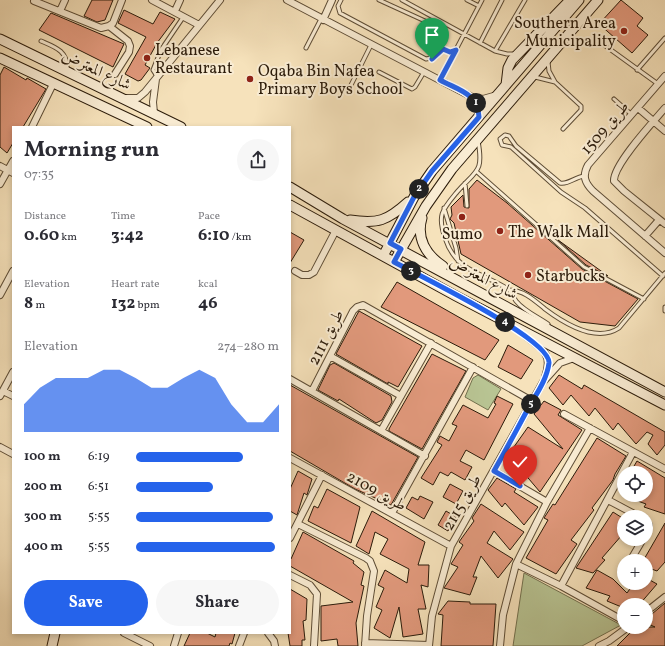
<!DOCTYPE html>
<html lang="en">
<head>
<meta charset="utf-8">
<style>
  :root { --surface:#fff; --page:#f7f7f7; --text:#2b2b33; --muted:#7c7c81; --accent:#2563eb }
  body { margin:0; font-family:Vollkorn,Amiri,serif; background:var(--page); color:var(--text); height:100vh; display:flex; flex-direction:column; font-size:15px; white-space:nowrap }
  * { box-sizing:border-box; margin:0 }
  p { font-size:13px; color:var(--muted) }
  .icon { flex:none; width:22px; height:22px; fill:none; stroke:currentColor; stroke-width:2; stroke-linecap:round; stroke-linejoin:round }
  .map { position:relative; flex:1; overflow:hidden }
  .panel { position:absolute; left:12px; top:126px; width:279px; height:508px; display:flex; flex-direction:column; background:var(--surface); border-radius:0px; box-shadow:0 2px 6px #0003 }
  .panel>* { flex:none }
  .controls { position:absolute; left:617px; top:466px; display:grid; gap:8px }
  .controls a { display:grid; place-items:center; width:36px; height:36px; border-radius:50%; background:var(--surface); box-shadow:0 2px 6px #0003; font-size:20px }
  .pin { position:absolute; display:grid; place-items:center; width:34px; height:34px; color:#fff; margin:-41px -17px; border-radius:50% 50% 50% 0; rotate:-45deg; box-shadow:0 0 4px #0007 }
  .pin .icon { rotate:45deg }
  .km { position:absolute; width:20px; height:20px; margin:-10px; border-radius:50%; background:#222; color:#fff; font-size:11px; line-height:20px; text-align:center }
  .round { display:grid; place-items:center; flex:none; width:42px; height:42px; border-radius:21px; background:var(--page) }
  .summary { display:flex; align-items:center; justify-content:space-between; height:68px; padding:0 12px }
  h1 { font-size:22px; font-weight:700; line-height:30px }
  .figures { display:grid; grid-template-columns:repeat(3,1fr); gap:6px; height:68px; padding:4px 12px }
  .figures div { display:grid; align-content:center }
  .figures b { font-size:17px; font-weight:700 }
  .figures small { font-size:11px; font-weight:400 }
  .figures p { font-size:11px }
  .chart { height:112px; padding:8px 12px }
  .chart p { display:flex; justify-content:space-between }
  .chart svg { width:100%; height:72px; margin-top:4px; fill:var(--accent); opacity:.7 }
  .cta { display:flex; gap:8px; margin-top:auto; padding:8px 12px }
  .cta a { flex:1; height:46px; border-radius:24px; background:var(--accent); color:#fff; font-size:16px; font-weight:700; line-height:46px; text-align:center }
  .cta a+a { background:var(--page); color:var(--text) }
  ul { padding:0 12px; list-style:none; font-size:13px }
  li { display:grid; grid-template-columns:64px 48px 1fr; align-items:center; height:30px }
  li i { height:10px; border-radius:5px; background:var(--accent) }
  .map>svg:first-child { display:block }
</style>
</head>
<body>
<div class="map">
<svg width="665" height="646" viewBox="0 0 665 646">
  <rect width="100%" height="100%" fill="#f6e2bb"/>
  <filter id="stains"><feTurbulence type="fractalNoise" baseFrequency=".005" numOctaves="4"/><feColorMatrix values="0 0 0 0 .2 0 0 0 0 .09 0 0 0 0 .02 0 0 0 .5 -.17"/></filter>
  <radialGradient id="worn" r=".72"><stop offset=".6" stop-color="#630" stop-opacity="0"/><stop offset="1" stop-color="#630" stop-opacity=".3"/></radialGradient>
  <!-- green -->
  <path fill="#b8c493" stroke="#72704e" d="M478,375L501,389L488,410L465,397L473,378Z
    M524,573L621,625L582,646H513Z"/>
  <!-- building -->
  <path fill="#e1997c" stroke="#2b1b0a" d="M92,0H113L105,20L97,22L84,16Z
    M621,0L643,18L637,26L648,35L632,53L599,24Z
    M124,10L153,24L160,12L175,19L157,43L145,65L150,68L141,80L138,81L125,74L146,37L118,23Z
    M51,13L124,44L113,67L39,30Z
    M4,67L26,80L27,78L46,89L23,127H13V143L7,153L0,147V75Z
    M477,180L507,203L582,269L638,299L615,326L580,322L461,254L454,223L450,219L452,215L451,207L463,195L464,207L469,208V189Z
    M290,232L304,240L290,263Z
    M558,240L608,276L586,265Z
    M397,282L499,340L485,360L381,307Z
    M359,311L422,346L398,387L388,382V384L336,354Z
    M508,345L533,360L521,379L498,367Z
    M432,354L466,371L422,449L389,431V429Z
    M334,363L391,396L392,402L382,420L376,423L339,399L338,401L318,390L330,365Z
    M559,375L582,389L584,385L665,432V445L657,455L648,444L653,435L647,432L636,444L618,423L613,430L595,408L589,416L571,395L563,405L549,388Z
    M290,385L418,457L391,505L355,489L290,451Z
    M497,396L513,404L484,460L466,450L460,461L472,467L465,480L451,472L448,476L440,472L433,485L421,478L442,445L437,442L440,436L449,441L457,426L452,424L463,405L488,418L496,404L494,403Z
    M544,401L561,410L558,415L582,430L540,492L523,472L518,478L504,461L528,427L563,449L534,414Z
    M597,438L626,456L615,474L613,480L592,508L594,510L571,540L577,544L556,574L526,558L548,520L544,518L553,504L555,505Z
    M637,461L665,478V514L644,507L646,504L624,496L646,495V473H630Z
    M298,471L312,479L307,495L304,493L297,515L290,511V489Z
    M497,478L516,489L514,492L538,507L524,525L505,503L502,507L488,490Z
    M450,484L463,491L456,504L443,497Z
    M327,489L360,507L351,543L308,521L314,506L318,508Z
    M420,496L433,502L424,519L406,508L412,497L418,500Z
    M481,504L524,532L510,550L494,531L487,543L513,559L498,578L481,556L473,577H477L470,595L444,588L458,567L451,564L463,545L459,542L474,521L472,518Z
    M372,511L425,542L418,565H429L428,587L421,585L426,609H418L423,634L403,637L399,607L390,638L374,628L382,610L376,607L384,588L378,585L385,570L407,583L409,569L380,554L388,539L375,532L369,554L356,546Z
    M446,511L456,517L448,531L438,525Z
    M613,512L624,519V537L622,535L602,558L605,560L593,573L576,568Z
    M665,523V562L657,571L646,567V561H643Z
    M303,532L354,561L353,563L364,572L361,585L364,586L356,623L358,646H338L337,639L321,641V606L353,602L290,566V559H291Z
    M597,570L613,579L627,593L634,583H646V578L657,584L639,605H624V608L607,601L610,596L586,588Z
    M290,589L307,599L306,620L303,621L305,640H302V646H290L288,633H290Z
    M448,601L470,602V604H496L493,646H441L443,615L438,614Z
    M665,603V646H617L636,627H655L646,623V619Z
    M190,633H207L215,637L216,633H235L232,644L230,643L229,646H184Z"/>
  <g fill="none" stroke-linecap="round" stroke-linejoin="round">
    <defs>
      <path id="lane" d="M341,0L338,6L340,13L426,59L436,57L443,49
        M379,0L425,21L439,38L444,50L450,52L456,50
        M402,0L495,51L507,54H514
        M467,0L479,6
        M41,41C55,47 68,51 67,69
        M600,42L658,84
        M480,43L502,0
        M306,48L321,19
        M495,51L525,0
        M548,62L549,71L555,82
        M637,70L665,38
        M379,72L412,89L415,87L424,72
        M157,76L153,70L161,50L184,16
        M535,77L555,82L581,106V110L563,129
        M440,80L482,0
        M350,87L371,45
        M614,99L631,114
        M478,141C484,173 476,170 457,192C442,210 437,215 445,238C456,272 481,272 508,289C512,291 513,297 516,301C524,311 538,317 548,324
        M477,172L584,267L644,299
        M584,176C575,177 568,185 560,183L516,146L509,136L505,135L500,139L502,145L511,147L561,192L585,208L663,276
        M465,183L467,206
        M444,208L456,248L458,261
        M510,290C525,291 534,300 545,309C565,324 596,343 619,328L665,273
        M665,307V311"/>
      <path id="street" d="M152,0L199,25
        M287,0L472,97L483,99L497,95
        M34,1L101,28L109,26
        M60,11L65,0
        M175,11L180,0
        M323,20L332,0
        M109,26L128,41L130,46L129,52L115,74
        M109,26L113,23L122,0
        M665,76L588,165C582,176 585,183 593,191L665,253
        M472,97L476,104L479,117
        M125,98H138L145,92L220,0
        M638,108L665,131
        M665,108C653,122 613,165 614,181L624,191L665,224
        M154,113L153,102L156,79
        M32,127L53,84
        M0,166L13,173
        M0,184L13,161
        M645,236L659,220
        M295,271L302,275H309L314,272L336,230
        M0,295L13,271
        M523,334C540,348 554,352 545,377
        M330,356L401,396
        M290,379L425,456
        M3,391L13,396
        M312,391L353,311L357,307L363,305L532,401
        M0,396L13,372
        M564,414L665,469
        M381,431L431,343
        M0,447L13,454
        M290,458L451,546
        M494,471L547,502
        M608,500L640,517
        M392,513L473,367
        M646,521L649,525L646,534
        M298,524L366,558L370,561L374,571L367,616L365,646
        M290,538L322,475
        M630,561L643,539
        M516,564L561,586L624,621
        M623,573L624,571
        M290,575L310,585L317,594L314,646
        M561,586L633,452
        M646,612L665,597
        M124,633L150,646
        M268,633L274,641L275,646
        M365,643L429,645
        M174,646L178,633
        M239,646L244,633
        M429,646L432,616L451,546L543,382L560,363L574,358
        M500,646L503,615L516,564L547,502L590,428
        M599,646L609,641L628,627"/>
      <path id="secondary" d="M0,39L181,127
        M0,58L147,127
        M506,85L508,68L512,60L570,0
        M290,187L343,219L665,392
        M290,205L456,296L665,405
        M422,218C416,238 426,255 443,266
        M350,220C378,224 387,221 408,202
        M383,256L414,197L432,171L579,0
        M394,262L426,206L452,169L598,0
        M52,646L55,633"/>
    </defs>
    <!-- lane casing -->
    <use href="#lane" stroke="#5e4d36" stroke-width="5"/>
    <!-- street casing -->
    <use href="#street" stroke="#5e4d36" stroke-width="8"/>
    <!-- secondary casing -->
    <use href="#secondary" stroke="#2b1b0a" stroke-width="11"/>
    <!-- lane -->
    <use href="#lane" stroke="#f9ecd3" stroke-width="3"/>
    <!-- street -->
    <use href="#street" stroke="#f9ecd3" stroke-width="6"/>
    <!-- secondary -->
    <use href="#secondary" stroke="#f9ecd3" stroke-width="9"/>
  </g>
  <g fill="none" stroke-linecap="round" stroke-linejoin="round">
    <defs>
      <path id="route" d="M432,59L443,49L450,52L456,50L440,80C458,90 478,93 479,117L432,171L414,197L390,243L401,249L394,262C418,275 551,339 549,363C547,379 537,393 529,407C517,429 506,450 494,471L520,486"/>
    </defs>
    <!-- route casing -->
    <use href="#route" stroke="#fff" stroke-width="8"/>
    <!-- route -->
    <use href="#route" stroke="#2563eb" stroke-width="5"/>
  </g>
  <!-- markers -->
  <g fill="#8f2418" stroke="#f9ecd3" stroke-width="1.5">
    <circle cx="624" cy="31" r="4"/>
    <circle cx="147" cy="58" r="4"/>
    <circle cx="250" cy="79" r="4"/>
    <circle cx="462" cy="217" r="4"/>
    <circle cx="500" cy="231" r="4"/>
    <circle cx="528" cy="275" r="4"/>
  </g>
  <g text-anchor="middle" stroke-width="4" stroke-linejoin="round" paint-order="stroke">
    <!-- poi labels -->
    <g font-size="16" fill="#2b1b0a" stroke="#f9ecd3" text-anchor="start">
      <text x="616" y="28" text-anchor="end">Southern Area<tspan x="616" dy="18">Municipality</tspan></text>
      <text x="155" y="55">Lebanese<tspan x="155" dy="18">Restaurant</tspan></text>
      <text x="258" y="76">Oqaba Bin Nafea<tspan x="258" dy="18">Primary Boys School</tspan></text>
      <text x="508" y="237">The Walk Mall</text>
      <text x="462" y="239" text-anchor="middle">Sumo</text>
      <text x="536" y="281">Starbucks</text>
    </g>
    <!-- street labels -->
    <g font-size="16" fill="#2b1b0a" stroke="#f9ecd3">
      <text transform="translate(97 69) rotate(25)" y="6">شارع المعترض</text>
      <text transform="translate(604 127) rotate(-49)" y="6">طريق 1509</text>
      <text transform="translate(484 277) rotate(28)" y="6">شارع المعترض</text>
      <text transform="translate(325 337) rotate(-63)" y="6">طريق 2111</text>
      <text transform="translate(377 490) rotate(29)" y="6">طريق 2109</text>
      <text transform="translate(461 502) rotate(-60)" y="6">طريق 2115</text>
    </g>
  </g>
  <rect width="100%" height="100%" filter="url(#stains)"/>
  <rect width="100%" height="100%" fill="url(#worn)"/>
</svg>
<div class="controls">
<a><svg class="icon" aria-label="locate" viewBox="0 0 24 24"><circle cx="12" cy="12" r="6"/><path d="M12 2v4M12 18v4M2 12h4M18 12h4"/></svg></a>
<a><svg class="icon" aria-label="layers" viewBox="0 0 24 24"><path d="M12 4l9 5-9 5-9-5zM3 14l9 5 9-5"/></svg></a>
<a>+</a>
<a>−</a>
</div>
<div class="pin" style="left:432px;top:59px;background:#1e9e55"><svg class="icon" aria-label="arrive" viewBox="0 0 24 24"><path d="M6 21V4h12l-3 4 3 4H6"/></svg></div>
<div class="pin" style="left:520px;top:486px;background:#d93025"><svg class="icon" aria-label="check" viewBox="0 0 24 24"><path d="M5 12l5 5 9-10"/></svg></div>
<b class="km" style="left:476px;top:103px">1</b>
<b class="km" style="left:419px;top:189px">2</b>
<b class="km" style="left:411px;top:271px">3</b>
<b class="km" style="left:505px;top:322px">4</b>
<b class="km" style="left:531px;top:404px">5</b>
<section class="panel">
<div class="summary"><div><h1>Morning run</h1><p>07:35</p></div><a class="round"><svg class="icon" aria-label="share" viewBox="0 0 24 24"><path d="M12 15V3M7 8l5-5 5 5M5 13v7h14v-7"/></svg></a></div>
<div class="figures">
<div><p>Distance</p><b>0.60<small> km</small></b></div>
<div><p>Time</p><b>3:42</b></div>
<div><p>Pace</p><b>6:10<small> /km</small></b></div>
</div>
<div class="figures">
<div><p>Elevation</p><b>8<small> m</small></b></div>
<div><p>Heart rate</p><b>132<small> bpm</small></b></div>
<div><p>kcal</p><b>46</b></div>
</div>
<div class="chart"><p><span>Elevation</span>274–280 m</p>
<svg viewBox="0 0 160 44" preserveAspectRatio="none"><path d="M0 44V27L10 17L20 11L30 11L40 11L50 6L60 6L70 11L80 17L90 17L100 11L110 6L120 11L130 27L140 38L150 38L160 27V44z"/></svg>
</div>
<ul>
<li><b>100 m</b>6:19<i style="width:75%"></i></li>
<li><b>200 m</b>6:51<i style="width:54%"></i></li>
<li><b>300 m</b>5:55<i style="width:96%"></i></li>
<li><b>400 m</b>5:55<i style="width:97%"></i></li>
</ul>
<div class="cta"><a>Save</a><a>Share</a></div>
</section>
</div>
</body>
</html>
